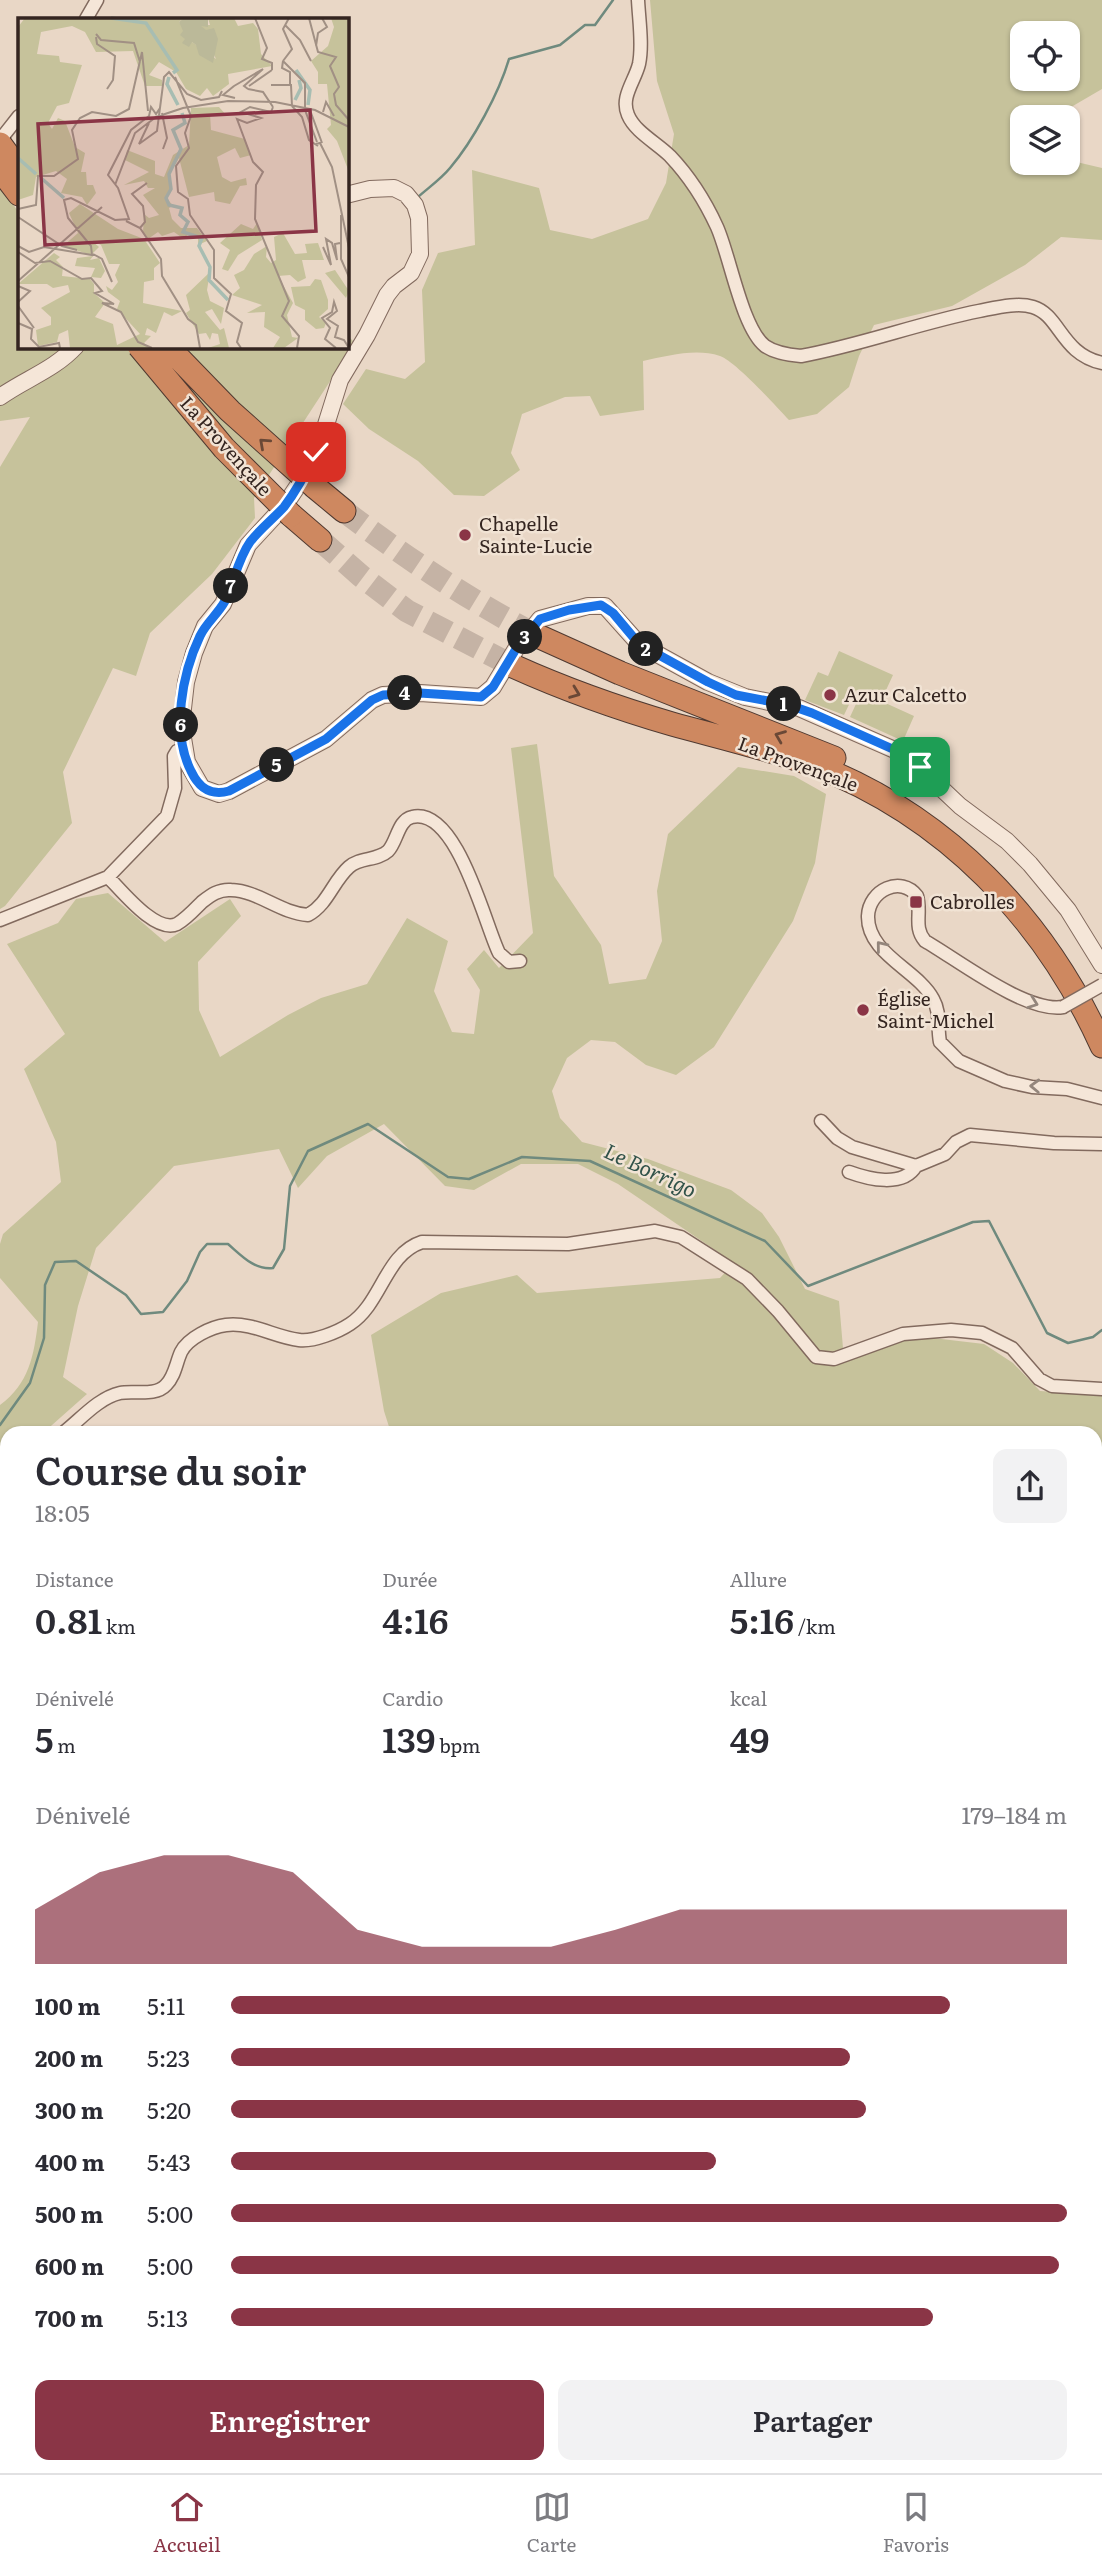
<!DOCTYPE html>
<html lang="fr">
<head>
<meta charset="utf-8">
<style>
  :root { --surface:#fff; --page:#f2f2f3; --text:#2b2b33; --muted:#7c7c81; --line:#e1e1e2; --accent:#8a3546 }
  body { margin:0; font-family:Literata,serif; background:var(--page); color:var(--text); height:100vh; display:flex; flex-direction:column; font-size:26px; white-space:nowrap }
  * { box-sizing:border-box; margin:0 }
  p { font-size:23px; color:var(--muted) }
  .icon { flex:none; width:38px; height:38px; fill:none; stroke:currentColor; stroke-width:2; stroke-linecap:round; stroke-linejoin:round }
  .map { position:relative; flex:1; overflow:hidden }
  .side { position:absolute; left:0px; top:1426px; width:1102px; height:1048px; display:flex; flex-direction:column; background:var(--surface); border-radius:21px 21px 0 0; box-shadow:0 2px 5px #0004 }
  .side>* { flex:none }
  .controls { position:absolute; left:1010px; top:21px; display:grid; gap:14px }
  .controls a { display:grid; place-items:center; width:70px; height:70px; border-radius:14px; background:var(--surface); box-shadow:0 2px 5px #0004; font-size:35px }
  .pin { position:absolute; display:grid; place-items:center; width:60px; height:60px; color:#fff; margin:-30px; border-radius:14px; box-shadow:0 4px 10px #0006 }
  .km { position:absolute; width:35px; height:35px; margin:-18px; border-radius:50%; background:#222; color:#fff; font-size:19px; line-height:35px; text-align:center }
  .round { display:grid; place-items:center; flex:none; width:74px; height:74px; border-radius:14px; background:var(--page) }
  .overview { display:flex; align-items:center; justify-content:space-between; height:119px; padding:0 35px }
  h1 { font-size:38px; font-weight:600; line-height:52px }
  .figures { display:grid; grid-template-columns:repeat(3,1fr); gap:10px; height:119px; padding:7px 35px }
  .figures div { display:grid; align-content:center }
  .figures b { font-size:35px; font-weight:600 }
  .figures small { font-size:19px; font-weight:400 }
  .figures p { font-size:19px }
  .chart { height:196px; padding:14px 35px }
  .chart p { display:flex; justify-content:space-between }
  .chart svg { width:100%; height:126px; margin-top:7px; fill:var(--accent); opacity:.7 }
  .action { display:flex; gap:14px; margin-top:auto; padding:14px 35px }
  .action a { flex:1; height:80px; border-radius:14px; background:var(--accent); color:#fff; font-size:28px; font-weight:600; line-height:80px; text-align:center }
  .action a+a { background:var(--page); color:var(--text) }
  ul { padding:0 35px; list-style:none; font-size:23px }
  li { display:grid; grid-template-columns:112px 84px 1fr; align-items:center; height:52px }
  li i { height:18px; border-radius:9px; background:var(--accent) }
  .dock { display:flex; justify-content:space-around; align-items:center; height:98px; border-top:2px solid var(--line); background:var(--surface); font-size:19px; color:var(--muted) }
  .dock a { display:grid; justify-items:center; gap:4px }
  .dock .selected { color:var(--accent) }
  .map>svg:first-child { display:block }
</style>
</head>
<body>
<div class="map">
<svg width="1102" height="2473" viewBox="0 0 1102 2473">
  <rect width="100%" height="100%" fill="#e9d7c6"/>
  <!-- green -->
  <path fill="#c6c29b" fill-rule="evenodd" d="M650,0H1102V89L1054,117H1022V163H1068V160L1102,168V240L1061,237L1025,265L952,306L874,325L859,356L849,387L817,414L789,420C776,406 735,361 720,356C695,348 668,356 643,361L644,410L600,416L590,396L565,397L522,414L511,453L520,470L484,496L454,495L418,461L369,429L343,404L366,369L405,379L425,362L422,290L438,253L475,245L472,170L539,188L550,230L592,239L648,219L666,183L674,134L657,81ZM1022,33H1068V79H1022Z
    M0,185L19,213V346H346L347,335L355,343L254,498L255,518L212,574L150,633L136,676L113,668L63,772L72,823L5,906L0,909V467L30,417L0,421Z
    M839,651L893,675L881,701L914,716L903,741L850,717L861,693L856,690L844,715L805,700L818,672L828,676Z
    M537,744L554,876L601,945L609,984L646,979L662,941L657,891L668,834L738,767L794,776L826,794L815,863L793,921L714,1047L676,1075L646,1065L615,1042L591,1040L567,1058L552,1091L560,1118L582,1142L648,1159L731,1190L762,1213L779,1237L805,1289L839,1301L844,1360L916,1336L984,1344L1013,1363L1040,1391L1102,1395V1565L1096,1564V1433H391L384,1411L371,1335L441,1293L517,1275L537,1293L720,1278L734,1263L618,1184L578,1164H521L474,1190L445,1186L384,1124L327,1156L298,1188L279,1149L174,1166L96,1248L78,1306L63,1377L87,1394L43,1433H7V1465L0,1471V1405C29,1384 34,1355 38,1322L0,1278V1244L3,1234L61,1182L56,1142L24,1069L65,1034L7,944L58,923L76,899L108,893L165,942L230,899L241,916L198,962L199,1010L220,1057L288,1015L321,998L367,984L407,918L448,941L434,991L452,1032L474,1034L480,990L467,969L484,950L499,968L533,933L511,748Z
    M0,1651L7,1658V1973L0,1974Z"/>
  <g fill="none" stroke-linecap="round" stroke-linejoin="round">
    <!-- stream -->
    <path stroke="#6f8a7e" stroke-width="2.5" d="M418,197C428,188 441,179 450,168C473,141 499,93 509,59L560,45L585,25H595L613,0
      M0,1425L30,1383L44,1338L45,1285L55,1262L76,1261L126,1295L141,1314L163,1312L187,1281L200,1252L207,1244H228C242,1256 254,1270 273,1268L284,1249L290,1186L308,1151L368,1124L448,1177L469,1179L522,1157L590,1161L765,1241L808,1286L973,1222L989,1221L1047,1333L1068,1343L1093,1337L1102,1330
      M1096,2460H1102
      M1042,2473L1065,2468"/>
    <!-- motorway-tunnel -->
    <path stroke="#c5b3a5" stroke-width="23" stroke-dasharray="23 11" stroke-linecap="butt" d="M344,511C406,558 470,601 540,637
      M320,540L361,576L407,611L513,666"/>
    <defs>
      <path id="minor" d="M638,0C639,20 643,45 639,64C635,81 620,97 628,115C635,132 657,143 670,156C689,176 706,203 717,227C730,256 742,328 765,346C775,353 789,355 801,356C861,345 919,323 979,311C995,308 1017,302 1033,307C1060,315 1061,354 1102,363
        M86,19L97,0
        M0,140L19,116
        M108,877C122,891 156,934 177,924C186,919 195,909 202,902C211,895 219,889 231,890C259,891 280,913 308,915C328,904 333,881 349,867C360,857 377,861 388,851C397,842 398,820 412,817C457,806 485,925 499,953L509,962L520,961
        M0,920L108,877L167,816L175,788L174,756L177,751L183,749
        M1063,1007C1026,1013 958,960 925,941C913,927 922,913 917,896C901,875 869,890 868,916C867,954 918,970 933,999C941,1013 937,1027 940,1042L959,1061L1005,1081L1032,1087L1067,1089L1102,1098
        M821,1121L837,1138L852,1147L916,1166L945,1154L956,1142L970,1135L1054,1143L1102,1144
        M849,1172C868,1179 903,1188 916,1166
        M63,1433C80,1420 98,1398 120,1393C134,1390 155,1397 166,1385C175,1376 176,1363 181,1352C188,1338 211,1327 226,1325C253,1322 274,1337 299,1340C313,1342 338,1332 350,1324C382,1303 385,1254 422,1242L568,1244L655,1231L681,1237L747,1279L778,1311L816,1357L834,1359L903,1334L951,1330L982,1333L1012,1348L1039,1379L1052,1386L1102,1389
        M0,1485L7,1480"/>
      <path id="tertiary" d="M346,195L370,189L394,188L406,194L415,205L419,218L420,254L411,273L394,286L387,295L367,335L340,380L324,431L307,472L285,505L248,545L223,604L205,626L194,653L186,682L181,726L187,762L202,788L219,794L229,791L326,739L372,700L383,695L420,693L481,697L493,687L516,649L540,619L588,606H605L639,644L708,682L745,697L799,708L906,755L960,806L1007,841L1030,864L1068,910L1102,965
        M0,397C25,379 54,370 76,346
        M1102,1864L1099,1885L1102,1907
        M1096,1941L1102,1926
        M0,1982L7,1980
        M1096,2438L1102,2437
        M900,2473L916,2468"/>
      <path id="primary" d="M1096,2355L1102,2349
        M808,2473L815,2468"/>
      <path id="motorway" d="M0,144L19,170
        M0,169L19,194
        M315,487L344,511
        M291,515L320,540
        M540,637L620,673L834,758
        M513,666C564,689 617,708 672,724C719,737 767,748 814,765C946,816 1044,918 1102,1046"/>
    </defs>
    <!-- minor casing -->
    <use href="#minor" stroke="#826a5e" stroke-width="15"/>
    <!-- tertiary casing -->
    <use href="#tertiary" stroke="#826a5e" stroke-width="18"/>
    <!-- primary casing -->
    <use href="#primary" stroke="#503a31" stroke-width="22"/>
    <!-- motorway casing -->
    <use href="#motorway" stroke="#503a31" stroke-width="25"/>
    <!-- minor -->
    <use href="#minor" stroke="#f5e6d8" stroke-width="12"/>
    <!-- tertiary -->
    <use href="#tertiary" stroke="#f5e6d8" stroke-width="16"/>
    <!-- primary -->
    <use href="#primary" stroke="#e8c4a2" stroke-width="19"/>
    <!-- motorway -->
    <use href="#motorway" stroke="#ce8860" stroke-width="23"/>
    <defs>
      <path id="minor-bridge" d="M1063,1007L1102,985"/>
      <path id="motorway-bridge" d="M139,346L224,448L291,515
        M167,346L230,411L315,487"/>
    </defs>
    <!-- minor-bridge casing -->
    <use href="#minor-bridge" stroke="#826a5e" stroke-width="15" stroke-linecap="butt"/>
    <!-- motorway-bridge casing -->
    <use href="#motorway-bridge" stroke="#503a31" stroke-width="25" stroke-linecap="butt"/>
    <!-- minor-bridge -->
    <use href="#minor-bridge" stroke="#f5e6d8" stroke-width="12"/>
    <!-- motorway-bridge -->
    <use href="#motorway-bridge" stroke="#ce8860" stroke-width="23"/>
  </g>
  <!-- one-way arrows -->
  <defs><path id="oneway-chevron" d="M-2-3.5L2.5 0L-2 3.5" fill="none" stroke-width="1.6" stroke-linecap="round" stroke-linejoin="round" transform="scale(1.75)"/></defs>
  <g stroke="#6a4836">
    <use href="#oneway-chevron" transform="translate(264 443) rotate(-138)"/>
    <use href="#oneway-chevron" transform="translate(575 693) rotate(21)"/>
    <use href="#oneway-chevron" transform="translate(780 736) rotate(-158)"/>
  </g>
  <g stroke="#94867c">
    <use href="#oneway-chevron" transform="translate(881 946) rotate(-129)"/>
    <use href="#oneway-chevron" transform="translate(1033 1003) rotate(20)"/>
    <use href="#oneway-chevron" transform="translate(1035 1086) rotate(-178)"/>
  </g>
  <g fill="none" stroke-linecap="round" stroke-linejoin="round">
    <defs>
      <path id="route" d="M316,452C307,471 297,490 284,507C273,519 260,529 250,542C238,559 234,582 225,601C218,614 206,623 200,636C182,674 171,732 191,771C199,788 210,796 229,791L326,739L372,700L383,695L420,693L481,697L493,687L516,649L540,619L569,610L601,605L613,613L639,644L708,682L736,695L789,705L812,713L906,755L920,767"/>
    </defs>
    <!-- route casing -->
    <use href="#route" stroke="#fff" stroke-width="14"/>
    <!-- route -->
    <use href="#route" stroke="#1a73e8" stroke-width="9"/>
  </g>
  <!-- markers -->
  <g fill="#8a3546" stroke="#f1e3d4" stroke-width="2.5">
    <circle cx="465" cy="535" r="7"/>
    <circle cx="830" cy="695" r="7"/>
    <rect x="909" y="895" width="14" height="14" rx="3.5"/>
    <circle cx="863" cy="1010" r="7"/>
  </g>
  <g text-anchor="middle" stroke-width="5" stroke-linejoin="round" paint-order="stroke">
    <!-- street labels -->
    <g font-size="19" fill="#342520" stroke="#f1e3d4">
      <text transform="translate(226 446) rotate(48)" y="7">La Provençale</text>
      <text transform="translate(798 764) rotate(20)" y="7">La Provençale</text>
    </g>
    <!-- poi labels -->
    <g font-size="19" fill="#342520" stroke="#f1e3d4" text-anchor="start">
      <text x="479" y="531">Chapelle<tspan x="479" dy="22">Sainte-Lucie</tspan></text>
      <text x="844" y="702">Azur Calcetto</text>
      <text x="930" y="909">Cabrolles</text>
      <text x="877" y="1006">Église<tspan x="877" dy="22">Saint-Michel</tspan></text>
    </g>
    <!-- water labels -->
    <g font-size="21" font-style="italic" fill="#315249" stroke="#f1e3d4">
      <text transform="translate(650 1171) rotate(25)" y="7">Le Borrigo</text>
    </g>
  </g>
  <!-- overview -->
  <g transform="translate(18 18)">
    <rect width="331" height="331" fill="#e9d7c6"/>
    <path d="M7,0H166L161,4L174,24L198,41L182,7H192L190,0H216L220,8L235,5L240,11L243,36L254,48L210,56L211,66L195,78L189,70L182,78L168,71L158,54L141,44L131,57L144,62V68H127L115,33L78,34L67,14L54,8L23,14L19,36L41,38L42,44L64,47L51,85L39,88L30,105L34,111L40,100L47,103L57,129L67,135L63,154H68L69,167H75L78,175L69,187L64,179L43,175L49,161L38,153L18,159L15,177L0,182V9ZM313,0H331V154L319,123L309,111L313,107L309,66H300V54L293,43L310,28L316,9ZM201,89L209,98L192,96L193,112L227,121L233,137L222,140L217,130L199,139L204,159L213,164L228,160L229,167L222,168L212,186L197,183L196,174L171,179L161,140L151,157L154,172L148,179L155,188L151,190L154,201L163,210H179L189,223L180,227V218L171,215L166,221L156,214L144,218L140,214L130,221L125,214L126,196L131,200L141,197L125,177L137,170H130L126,163L106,167L131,154L107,142L109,132L137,143V156L146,159L155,137L171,127L173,90ZM62,186L100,211L126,221L142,245L136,250V262L126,264L125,285L164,293L154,298L146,294L138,315L129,310L127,317L133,318L126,325L132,330H52L50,312L41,316L39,324L20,328L18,312L33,307V299L23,290L52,274L50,267L35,270L29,266H0L36,235L42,239L38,242L45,249L44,258L72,261L76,266V275L87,285L77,299L95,306L99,327L122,316L99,291L102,283L90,274L88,268L94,272L100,264L97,257L102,246H91L83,227L73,222L81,229L73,237L45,228L60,215L51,195ZM239,205L244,222L220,237L210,253L204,251L212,232L202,225L223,206L235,211ZM265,215L277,236L289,235L287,226L300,225L306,242H284L288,260L280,264L272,257L260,258L275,285L269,297L274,319L280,320L266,330H255L262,319L246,309L247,294L229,295L244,287L214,277L222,270L216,257L226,252L236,236L249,228L248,239L253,245L258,242L256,219ZM75,238L72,242L81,240L87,253L83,260L73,259L77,250L57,248L59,240ZM317,252L331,273L328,280L307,255ZM192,254L189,272L192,283L206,290L203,306L194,291L187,294L202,312L206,310L211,330H190L202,326L200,316L194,315L192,322L188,315L181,316L168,295L172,292L168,277ZM297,261L303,262L310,282V291L301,299L308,305L306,310L298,311L287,302V292L277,287L273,269L292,268Z" fill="#c6c29b"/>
    <path d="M166,0H190V9L183,8L188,12L196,10L200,21L195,45L181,37L178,27L174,24L171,29L164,25L167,21L162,17L165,13L161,4Z" fill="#bbb999"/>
    <path fill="none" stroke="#a7bdb2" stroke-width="3.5" d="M93,0L128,5L159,52L155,55M278,52L292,72L290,87M151,59L149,66L160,87M277,82L283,70L281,62M164,95L167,105L155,112L163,131L151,156L153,171L148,180L151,187L164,190L162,197L170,204L165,214L184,220L181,228L192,249L191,262L210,282M0,140L18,156M23,160L46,180"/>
    <path fill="none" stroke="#a19084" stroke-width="2" d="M237,0L249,30L244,41L254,45V52M291,0L300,34L318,39L312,48L321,69L316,76L318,87L331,102M267,7L282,22L293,43M78,16L83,22L116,25L122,44M78,19L79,26L97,38L95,62L89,71M298,28L300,15L309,9L304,0M265,43L287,65V92L299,124M265,43L274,31L265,11L271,0M265,43L264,50L272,54V67M157,59L173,98L167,115L171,130L158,148L160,174L170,181L172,197L196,232V260L213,276L208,293L224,305L219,324L223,330M253,67H273L274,88L284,99L291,122L300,128M216,68L245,51L226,68L230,71M216,68L205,77L217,80M231,68L254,52M230,71L245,74L255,89M255,89L253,94L232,89L223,94L243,100L229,105L219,101L235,144L245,154L238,167L237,201L271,283L264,298L281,318L279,330M292,92L304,125M305,94L308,84L316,98M144,95L149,120L145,131M131,105L121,126L139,113L146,59L151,54L169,76L183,82L201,79L204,73M298,126L302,125L314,149L331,230M97,167L117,115L138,99L165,90L210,83L257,84L297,92L331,109M0,191L18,187L20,158H36L60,141L54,112L62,100L74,94L98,98L111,91L124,34L130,93M323,197V241L331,259M0,199L44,228L59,232M108,203L122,210L143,241L144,258L170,301L178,307L182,330M122,210L127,204L125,188L114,176L129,165M0,228L11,234L26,229L74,237L73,228L50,200L46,182L53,180L97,202L111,201L100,170L90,157L113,112L131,98L133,89L138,96L142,90M305,229L313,247L308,221L314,225L319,242L317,226L322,225M0,234L17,245L32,243L64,261L73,260L84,273L77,275L96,286L84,285L103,294L120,324L134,330M75,236L84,241L94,264M0,263L84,189M0,268L12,273L0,284M0,288L16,310M0,305L14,311L13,321L21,329L41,325L42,330M318,330L307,321L312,310L304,300L314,294L316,284L319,293L309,301L320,308L317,319L326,322L331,330"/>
    <path fill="#8a3546" fill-opacity="0.15" stroke="#8a3546" stroke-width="3.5" d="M292,92L298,213L27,227L20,106Z"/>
    <rect width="331" height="331" fill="none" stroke="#342520" stroke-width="3.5"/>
  </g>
</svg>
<div class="controls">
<a><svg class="icon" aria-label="locate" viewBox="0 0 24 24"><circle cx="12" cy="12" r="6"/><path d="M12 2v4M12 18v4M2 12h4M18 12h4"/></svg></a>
<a><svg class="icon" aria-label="layers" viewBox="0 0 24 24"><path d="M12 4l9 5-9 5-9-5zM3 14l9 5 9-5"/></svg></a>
</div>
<div class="pin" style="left:920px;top:767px;background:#1e9e55"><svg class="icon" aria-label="arrive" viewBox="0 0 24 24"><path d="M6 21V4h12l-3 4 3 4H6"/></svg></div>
<div class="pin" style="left:316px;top:452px;background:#d93025"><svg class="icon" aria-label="check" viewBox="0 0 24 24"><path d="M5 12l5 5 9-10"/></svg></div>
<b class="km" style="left:784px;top:704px">1</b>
<b class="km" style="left:646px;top:649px">2</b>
<b class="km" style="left:525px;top:637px">3</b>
<b class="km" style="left:405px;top:693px">4</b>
<b class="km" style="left:277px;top:765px">5</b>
<b class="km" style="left:181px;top:725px">6</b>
<b class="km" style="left:231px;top:586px">7</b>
<section class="side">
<div class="overview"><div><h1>Course du soir</h1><p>18:05</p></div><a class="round"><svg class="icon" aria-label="share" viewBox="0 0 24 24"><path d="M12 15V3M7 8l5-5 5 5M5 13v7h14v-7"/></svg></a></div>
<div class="figures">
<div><p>Distance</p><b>0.81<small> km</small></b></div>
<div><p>Durée</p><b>4:16</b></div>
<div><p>Allure</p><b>5:16<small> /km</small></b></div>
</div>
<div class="figures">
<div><p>Dénivelé</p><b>5<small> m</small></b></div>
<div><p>Cardio</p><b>139<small> bpm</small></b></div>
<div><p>kcal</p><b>49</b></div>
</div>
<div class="chart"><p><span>Dénivelé</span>179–184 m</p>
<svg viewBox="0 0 160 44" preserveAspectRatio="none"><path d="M0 44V25L10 12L20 6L30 6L40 12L50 32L60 38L70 38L80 38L90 32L100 25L110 25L120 25L130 25L140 25L150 25L160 25V44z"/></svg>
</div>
<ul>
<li><b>100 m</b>5:11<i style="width:86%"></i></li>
<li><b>200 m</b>5:23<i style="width:74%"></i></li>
<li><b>300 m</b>5:20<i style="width:76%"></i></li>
<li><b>400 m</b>5:43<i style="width:58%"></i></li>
<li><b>500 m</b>5:00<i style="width:100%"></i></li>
<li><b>600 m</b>5:00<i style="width:99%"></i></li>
<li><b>700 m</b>5:13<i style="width:84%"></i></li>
</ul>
<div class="action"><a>Enregistrer</a><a>Partager</a></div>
</section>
</div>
<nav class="dock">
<a class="selected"><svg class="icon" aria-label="home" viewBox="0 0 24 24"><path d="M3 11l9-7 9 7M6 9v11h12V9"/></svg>Accueil</a>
<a><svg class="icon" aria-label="map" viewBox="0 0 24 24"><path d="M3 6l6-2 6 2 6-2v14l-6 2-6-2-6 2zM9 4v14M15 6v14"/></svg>Carte</a>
<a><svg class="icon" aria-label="saved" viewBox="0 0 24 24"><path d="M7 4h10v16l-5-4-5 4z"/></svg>Favoris</a>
</nav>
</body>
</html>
